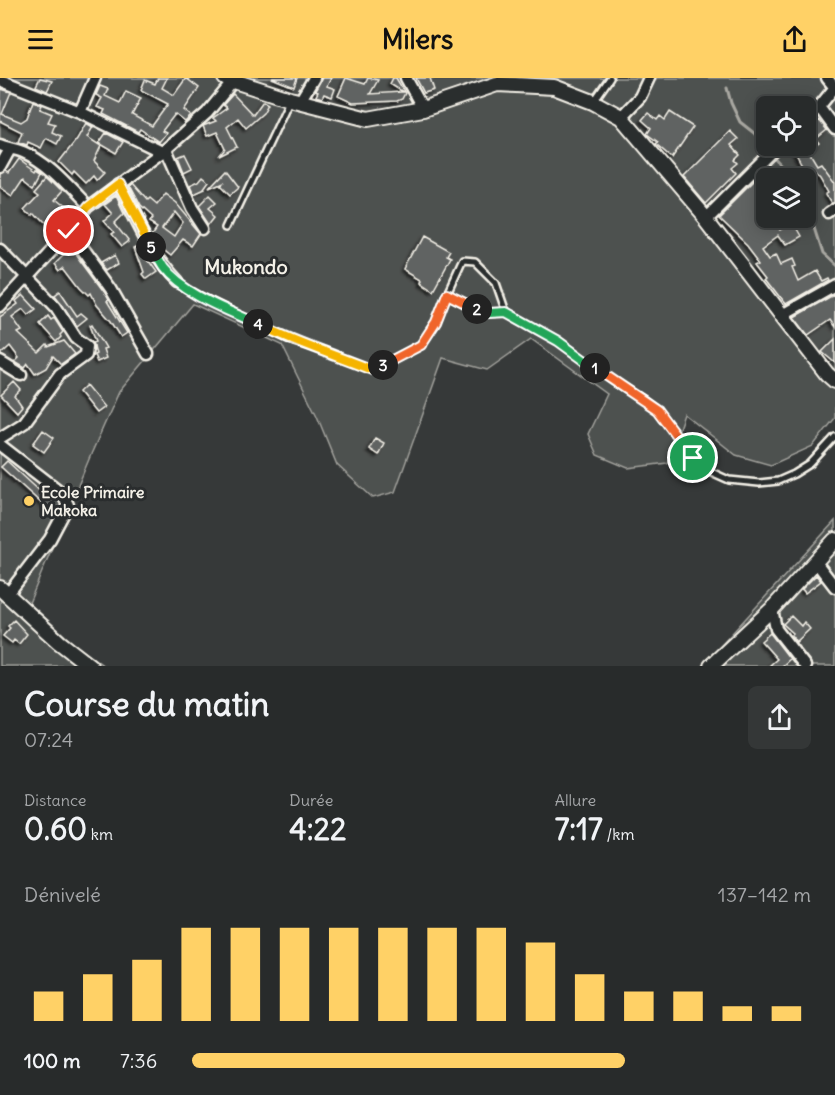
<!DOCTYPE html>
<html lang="fr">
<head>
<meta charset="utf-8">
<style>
  :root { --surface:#282b2b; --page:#343737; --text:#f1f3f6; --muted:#a5a7a9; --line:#444747; --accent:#ffd166 }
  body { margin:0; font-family:Delius,sans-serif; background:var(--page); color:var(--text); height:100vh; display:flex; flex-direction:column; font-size:22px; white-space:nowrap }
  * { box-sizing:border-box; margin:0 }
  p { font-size:20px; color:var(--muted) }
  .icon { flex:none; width:33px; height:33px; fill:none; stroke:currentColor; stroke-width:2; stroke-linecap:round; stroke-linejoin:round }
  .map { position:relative; height:588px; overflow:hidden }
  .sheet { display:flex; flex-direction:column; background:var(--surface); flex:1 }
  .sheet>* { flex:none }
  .controls { position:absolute; left:756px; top:18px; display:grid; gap:12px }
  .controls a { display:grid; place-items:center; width:60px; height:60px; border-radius:9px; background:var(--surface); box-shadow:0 3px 15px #0003,0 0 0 2px var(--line); font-size:30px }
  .pin { position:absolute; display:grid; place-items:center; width:51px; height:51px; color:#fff; margin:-26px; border:3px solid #fff; border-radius:50%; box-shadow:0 2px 6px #0007 }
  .km { position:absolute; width:30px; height:30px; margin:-15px; border-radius:50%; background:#222; color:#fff; font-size:16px; line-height:30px; text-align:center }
  .round { display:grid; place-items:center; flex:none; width:63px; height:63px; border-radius:9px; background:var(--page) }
  .head { display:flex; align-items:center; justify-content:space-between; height:102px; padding:0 24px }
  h1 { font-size:33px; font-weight:800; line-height:45px }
  .figures { display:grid; grid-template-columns:repeat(3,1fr); gap:9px; height:102px; padding:6px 24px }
  .figures div { display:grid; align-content:center }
  .figures b { font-size:30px; font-weight:800 }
  .figures small { font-size:16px; font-weight:400 }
  .figures p { font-size:16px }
  .chart { height:168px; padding:12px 24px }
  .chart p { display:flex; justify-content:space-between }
  .chart svg { width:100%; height:108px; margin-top:6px; stroke:var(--accent); stroke-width:6 }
  ul { padding:0 24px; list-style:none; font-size:20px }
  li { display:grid; grid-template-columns:96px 72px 1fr; align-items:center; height:45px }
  li i { height:15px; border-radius:8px; background:var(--accent) }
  header { display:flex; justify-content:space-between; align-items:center; height:78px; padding:0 24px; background:var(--accent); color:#111; font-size:27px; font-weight:800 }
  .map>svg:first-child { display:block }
</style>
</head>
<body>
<header><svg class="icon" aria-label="menu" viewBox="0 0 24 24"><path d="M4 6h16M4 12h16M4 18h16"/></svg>Milers<svg class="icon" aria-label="share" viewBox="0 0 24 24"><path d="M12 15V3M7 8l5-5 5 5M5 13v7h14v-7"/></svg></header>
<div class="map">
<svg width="835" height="588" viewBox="0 0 835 588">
  <defs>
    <filter id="shadow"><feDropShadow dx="-2.5" dy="2.5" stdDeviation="1.5" flood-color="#0009"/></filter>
  </defs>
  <rect width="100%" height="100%" fill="#363939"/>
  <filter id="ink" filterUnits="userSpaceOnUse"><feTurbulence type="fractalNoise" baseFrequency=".0167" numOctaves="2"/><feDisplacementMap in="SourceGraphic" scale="12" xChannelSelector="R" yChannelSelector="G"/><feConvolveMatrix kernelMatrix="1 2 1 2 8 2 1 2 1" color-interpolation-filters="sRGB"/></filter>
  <g filter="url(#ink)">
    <!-- green -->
    <path fill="#4e514f" stroke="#a1a19c" stroke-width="1.5" fill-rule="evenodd" d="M0,0H835V340L813,368L771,387L736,377L684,336L667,385L628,390L597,377L588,356L607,316L531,261L487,292L443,280L395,414L373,420L337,387L317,338L282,267L193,226L119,314L92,374L29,525L73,565L104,588H0ZM766,28H806V68H766ZM766,100H806V140H766Z
      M835,443V588H702Z"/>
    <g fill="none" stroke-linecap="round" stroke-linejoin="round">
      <!-- stream -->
      <path stroke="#a8a7a1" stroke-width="3" d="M727,10L731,25L740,44L759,59L768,72
        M772,77L793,100
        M806,125L822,176L835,188"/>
    </g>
    <!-- building -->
    <path fill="#616362" stroke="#f4f1e8" stroke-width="1.5" fill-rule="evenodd" filter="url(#shadow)" d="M40,0L52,3L47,13L36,8Z
      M158,0H167L162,10L174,17L186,0L199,10L184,32L191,38L185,44L175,36L162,53L166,55L159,64L140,51L138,54L103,36L105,32L97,29L102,20L96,17L100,8L108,11L105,18L120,25L126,13L141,20L132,37L152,48L168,26L141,12L145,2L155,6Z
      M272,0H297L294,9Z
      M322,0H331L327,8L335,11L332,19L324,16L322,20L316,18L318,14L315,13Z
      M346,0L365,6L368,0L378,2L370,16L403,14L390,6L393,0H396L405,15L402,21L397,23L353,25L338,18Z
      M416,0H430L434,12L424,15Z
      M1,11L11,14L2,36L21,44L27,40L33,23L42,27L40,31L52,36L48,44L55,46L52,54L61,58L57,66L46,60L41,70L28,64L27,67L18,64L22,54L0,43Z
      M233,16L253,37L263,23L268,26L263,35L246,50L238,40L227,49L237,69L219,78L225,71L217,54L207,58L203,48L216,43L213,40L227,30L223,27Z
      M670,34L693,49L672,80L656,66L658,64L647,56L651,50L642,42L648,35L657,42L660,38L665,42Z
      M819,42L827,52L816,61L819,65L808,72L817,87L821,85L835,104V125H832L826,115L829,113L820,97L814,91L807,96L794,72L806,68V57L817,50L814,46Z
      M86,45L93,49L87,59L101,68L94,83L105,94L97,102L94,98L86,106L74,94L72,97L59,84L77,61Z
      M730,53L738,61L731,67L740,77L735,82L738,85L732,90L736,95L706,125L684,99Z
      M106,55L123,64L116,75L99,65Z
      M185,76L192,90L184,94L178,79Z
      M19,81L36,93L37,91L42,94L35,107L25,99L13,117L0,108V96L6,93L9,95Z
      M225,92L238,109L230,116L220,106L223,103L209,109Z
      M47,98L62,113L54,122L72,137L66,144L57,136L44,147L33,135L32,137L25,130L40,114L36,111Z
      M203,98L209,103L204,110L205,111L194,116L190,107L199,103Z
      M755,101L766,111V140H771L780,152L791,145L799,159L785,167L778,157L763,168L770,178L776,175L781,186L792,181L795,188L792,189L798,203L815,193L821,203L827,200L828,202L786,226L766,200L768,198L757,184L761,182L748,165L719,137Z
      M130,107L145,124L147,122L154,128L163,116L175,125L201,156L193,168L183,162L170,177L159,168L152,156L157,149L149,144L151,141L139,130L128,109ZM174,134L183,145L174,159L162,150Z
      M210,117L217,124L210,130L218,137L211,146L199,128Z
      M116,118L124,135L115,144L130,163L122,169L111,156L114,154L104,143L113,135L105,126Z
      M422,159L449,174L446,179L450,181L433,212L421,204L422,201L405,191Z
      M137,168L156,194L146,201L142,196L144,194L135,169Z
      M71,169L105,215L109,222L107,223L127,255L121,259L111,243L97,227L91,215L89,217L81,209L65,188L60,192L55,185Z
      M115,177L119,185L107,192L101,185Z
      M60,213L77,238L81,235L87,240L77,248L55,217Z
      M835,216V249L830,242L808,257L794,239Z
      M23,217L36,231L28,237L23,231L12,239L22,253L18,255L39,275L47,267L48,269L64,263L75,276L61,286L53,278L46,290L35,296L28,286L25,290L15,284L19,280L10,268L0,277V239L18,226L16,223Z
      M48,238L51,242L54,240L63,254L60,257L61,259L56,264L40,246Z
      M92,246L106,270L103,271L106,280L97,284L94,277L96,276L93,264L96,263L90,247Z
      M835,261V285L822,274Z
      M14,304L21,312L15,318L22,328L17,334L1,317Z
      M86,307L104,329L96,335L79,314Z
      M43,352L54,360L44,374L33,366Z
      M375,360L384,365L378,377L369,371Z
      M7,383L56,428L51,434L1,389Z
      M816,497L821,503L805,515L802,511Z
      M791,538L801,548L804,544L810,551L796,564L791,557L793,555L783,546Z
      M14,542L27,556L19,566L14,562L12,565L3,558L10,550L8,548Z
      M770,555L790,581L782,588H769L777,581L761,563Z"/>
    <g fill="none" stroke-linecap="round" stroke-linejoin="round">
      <defs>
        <path id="service" d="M594,23L610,0
          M231,147L290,21
          M177,204L188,212L294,264L323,273L372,292L421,267L436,244L447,216L475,231L489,235L506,234L558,263L612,302L644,322L657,332L693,380L709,393L729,402L759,405L778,403L794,396L810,386L835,359
          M447,216L462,183L475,184L496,205L506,234"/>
        <path id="minor" d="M406,0L423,31
          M827,0L835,10
          M0,2L80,34L162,74
          M300,23L314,0
          M819,29L835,51
          M80,34L95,0
          M621,39L640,19L649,0
          M806,41L819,29L835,9
          M0,67C7,70 16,71 23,74C49,85 69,110 88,129
          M166,71L192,130L205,150
          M0,89L10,71
          M118,106C136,139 150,177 177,204
          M829,136L835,132
          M706,139L777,68
          M69,153L111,211L148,276
          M0,171L56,229L76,260L87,268L86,277L60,296L24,345L0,360
          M0,228L69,153L88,129L166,71L207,35L236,0
          M782,237L835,207
          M0,284L21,297
          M0,367L62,415L68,427L50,461L8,516
          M815,483L835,509
          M772,531L776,551L805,588"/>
        <path id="tertiary" d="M225,0L290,21L368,41L423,31L497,6L554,9L593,24L621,39L706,139L827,296L835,303
          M0,510L59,564L90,588
          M711,588L772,531L835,462"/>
      </defs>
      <!-- service casing -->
      <use href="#service" stroke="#f4f1e8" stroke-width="10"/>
      <!-- minor casing -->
      <use href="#minor" stroke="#f4f1e8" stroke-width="15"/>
      <!-- tertiary casing -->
      <use href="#tertiary" stroke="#f4f1e8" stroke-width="18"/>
      <!-- service -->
      <use href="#service" stroke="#2a2d2e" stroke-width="5"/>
      <!-- minor -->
      <use href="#minor" stroke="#2a2d2e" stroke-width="10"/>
      <!-- tertiary -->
      <use href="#tertiary" stroke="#2a2d2e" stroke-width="14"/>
    </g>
  </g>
  <g fill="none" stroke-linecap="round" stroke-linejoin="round" filter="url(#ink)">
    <defs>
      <path id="split-1" d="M595,290L657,332L693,380"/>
      <path id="split-2" d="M477,231L489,235L506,234L558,263L595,290"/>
      <path id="split-3" d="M383,287L421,267L436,244L447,216L477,231"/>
      <path id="split-4" d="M258,246C295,264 334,277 372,292L383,287"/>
      <path id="split-5" d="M151,169C155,176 159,184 163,190C184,217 228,232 258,246"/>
      <path id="split-6" d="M69,153L88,129L118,106L151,169"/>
    </defs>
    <!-- split-1 casing -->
    <use href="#split-1" stroke="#fff" stroke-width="12"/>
    <!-- split-2 casing -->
    <use href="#split-2" stroke="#fff" stroke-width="12"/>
    <!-- split-3 casing -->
    <use href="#split-3" stroke="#fff" stroke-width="12"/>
    <!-- split-4 casing -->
    <use href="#split-4" stroke="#fff" stroke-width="12"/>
    <!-- split-5 casing -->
    <use href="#split-5" stroke="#fff" stroke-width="12"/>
    <!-- split-6 casing -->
    <use href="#split-6" stroke="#fff" stroke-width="12"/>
    <!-- split-1 -->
    <use href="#split-1" stroke="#f0652b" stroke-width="8"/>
    <!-- split-2 -->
    <use href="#split-2" stroke="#22a559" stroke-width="8"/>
    <!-- split-3 -->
    <use href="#split-3" stroke="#f0652b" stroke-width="8"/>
    <!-- split-4 -->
    <use href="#split-4" stroke="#f5b400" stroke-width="8"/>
    <!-- split-5 -->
    <use href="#split-5" stroke="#22a559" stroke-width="8"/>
    <!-- split-6 -->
    <use href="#split-6" stroke="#f5b400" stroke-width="8"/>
  </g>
  <!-- markers -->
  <circle fill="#ffd166" stroke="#2a2d2e" stroke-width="2" cx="29" cy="423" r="6"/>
  <g text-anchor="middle" stroke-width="6" stroke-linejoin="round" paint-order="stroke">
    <!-- poi labels -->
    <g font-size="16" font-weight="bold" fill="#f4f1e8" stroke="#2a2d2e" text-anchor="start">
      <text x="41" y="420">Ecole Primaire<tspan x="41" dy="18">Makoka</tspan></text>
    </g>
    <!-- quarter labels -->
    <g font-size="20" font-weight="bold" fill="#f4f1e8" stroke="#2a2d2e">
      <text x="246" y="196">Mukondo</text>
    </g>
  </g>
</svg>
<div class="controls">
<a><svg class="icon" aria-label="locate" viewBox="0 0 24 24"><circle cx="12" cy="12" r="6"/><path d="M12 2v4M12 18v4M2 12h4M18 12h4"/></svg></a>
<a><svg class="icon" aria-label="layers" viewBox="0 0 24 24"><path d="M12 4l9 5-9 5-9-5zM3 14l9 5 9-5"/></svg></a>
</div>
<div class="pin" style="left:693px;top:380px;background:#1e9e55"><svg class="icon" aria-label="arrive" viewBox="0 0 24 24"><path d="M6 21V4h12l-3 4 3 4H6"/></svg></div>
<div class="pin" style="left:69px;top:153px;background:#d93025"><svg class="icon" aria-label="check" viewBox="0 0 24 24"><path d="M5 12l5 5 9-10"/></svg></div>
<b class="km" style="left:595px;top:290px">1</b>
<b class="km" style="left:477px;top:231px">2</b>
<b class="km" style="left:383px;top:287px">3</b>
<b class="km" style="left:258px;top:246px">4</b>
<b class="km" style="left:151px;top:169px">5</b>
</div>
<section class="sheet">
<div class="head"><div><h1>Course du matin</h1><p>07:24</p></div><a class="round"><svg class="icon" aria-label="share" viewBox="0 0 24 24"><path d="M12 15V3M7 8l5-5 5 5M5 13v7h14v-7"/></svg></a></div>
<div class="figures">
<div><p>Distance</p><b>0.60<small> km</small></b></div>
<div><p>Durée</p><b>4:22</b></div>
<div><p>Allure</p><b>7:17<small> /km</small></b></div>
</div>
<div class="chart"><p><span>Dénivelé</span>137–142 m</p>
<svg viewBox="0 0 160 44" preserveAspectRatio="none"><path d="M5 44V32M15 44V25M25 44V19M35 44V6M45 44V6M55 44V6M65 44V6M75 44V6M85 44V6M95 44V6M105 44V12M115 44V25M125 44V32M135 44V32M145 44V38M155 44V38"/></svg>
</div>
<ul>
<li><b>100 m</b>7:36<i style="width:70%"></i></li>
</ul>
</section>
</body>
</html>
